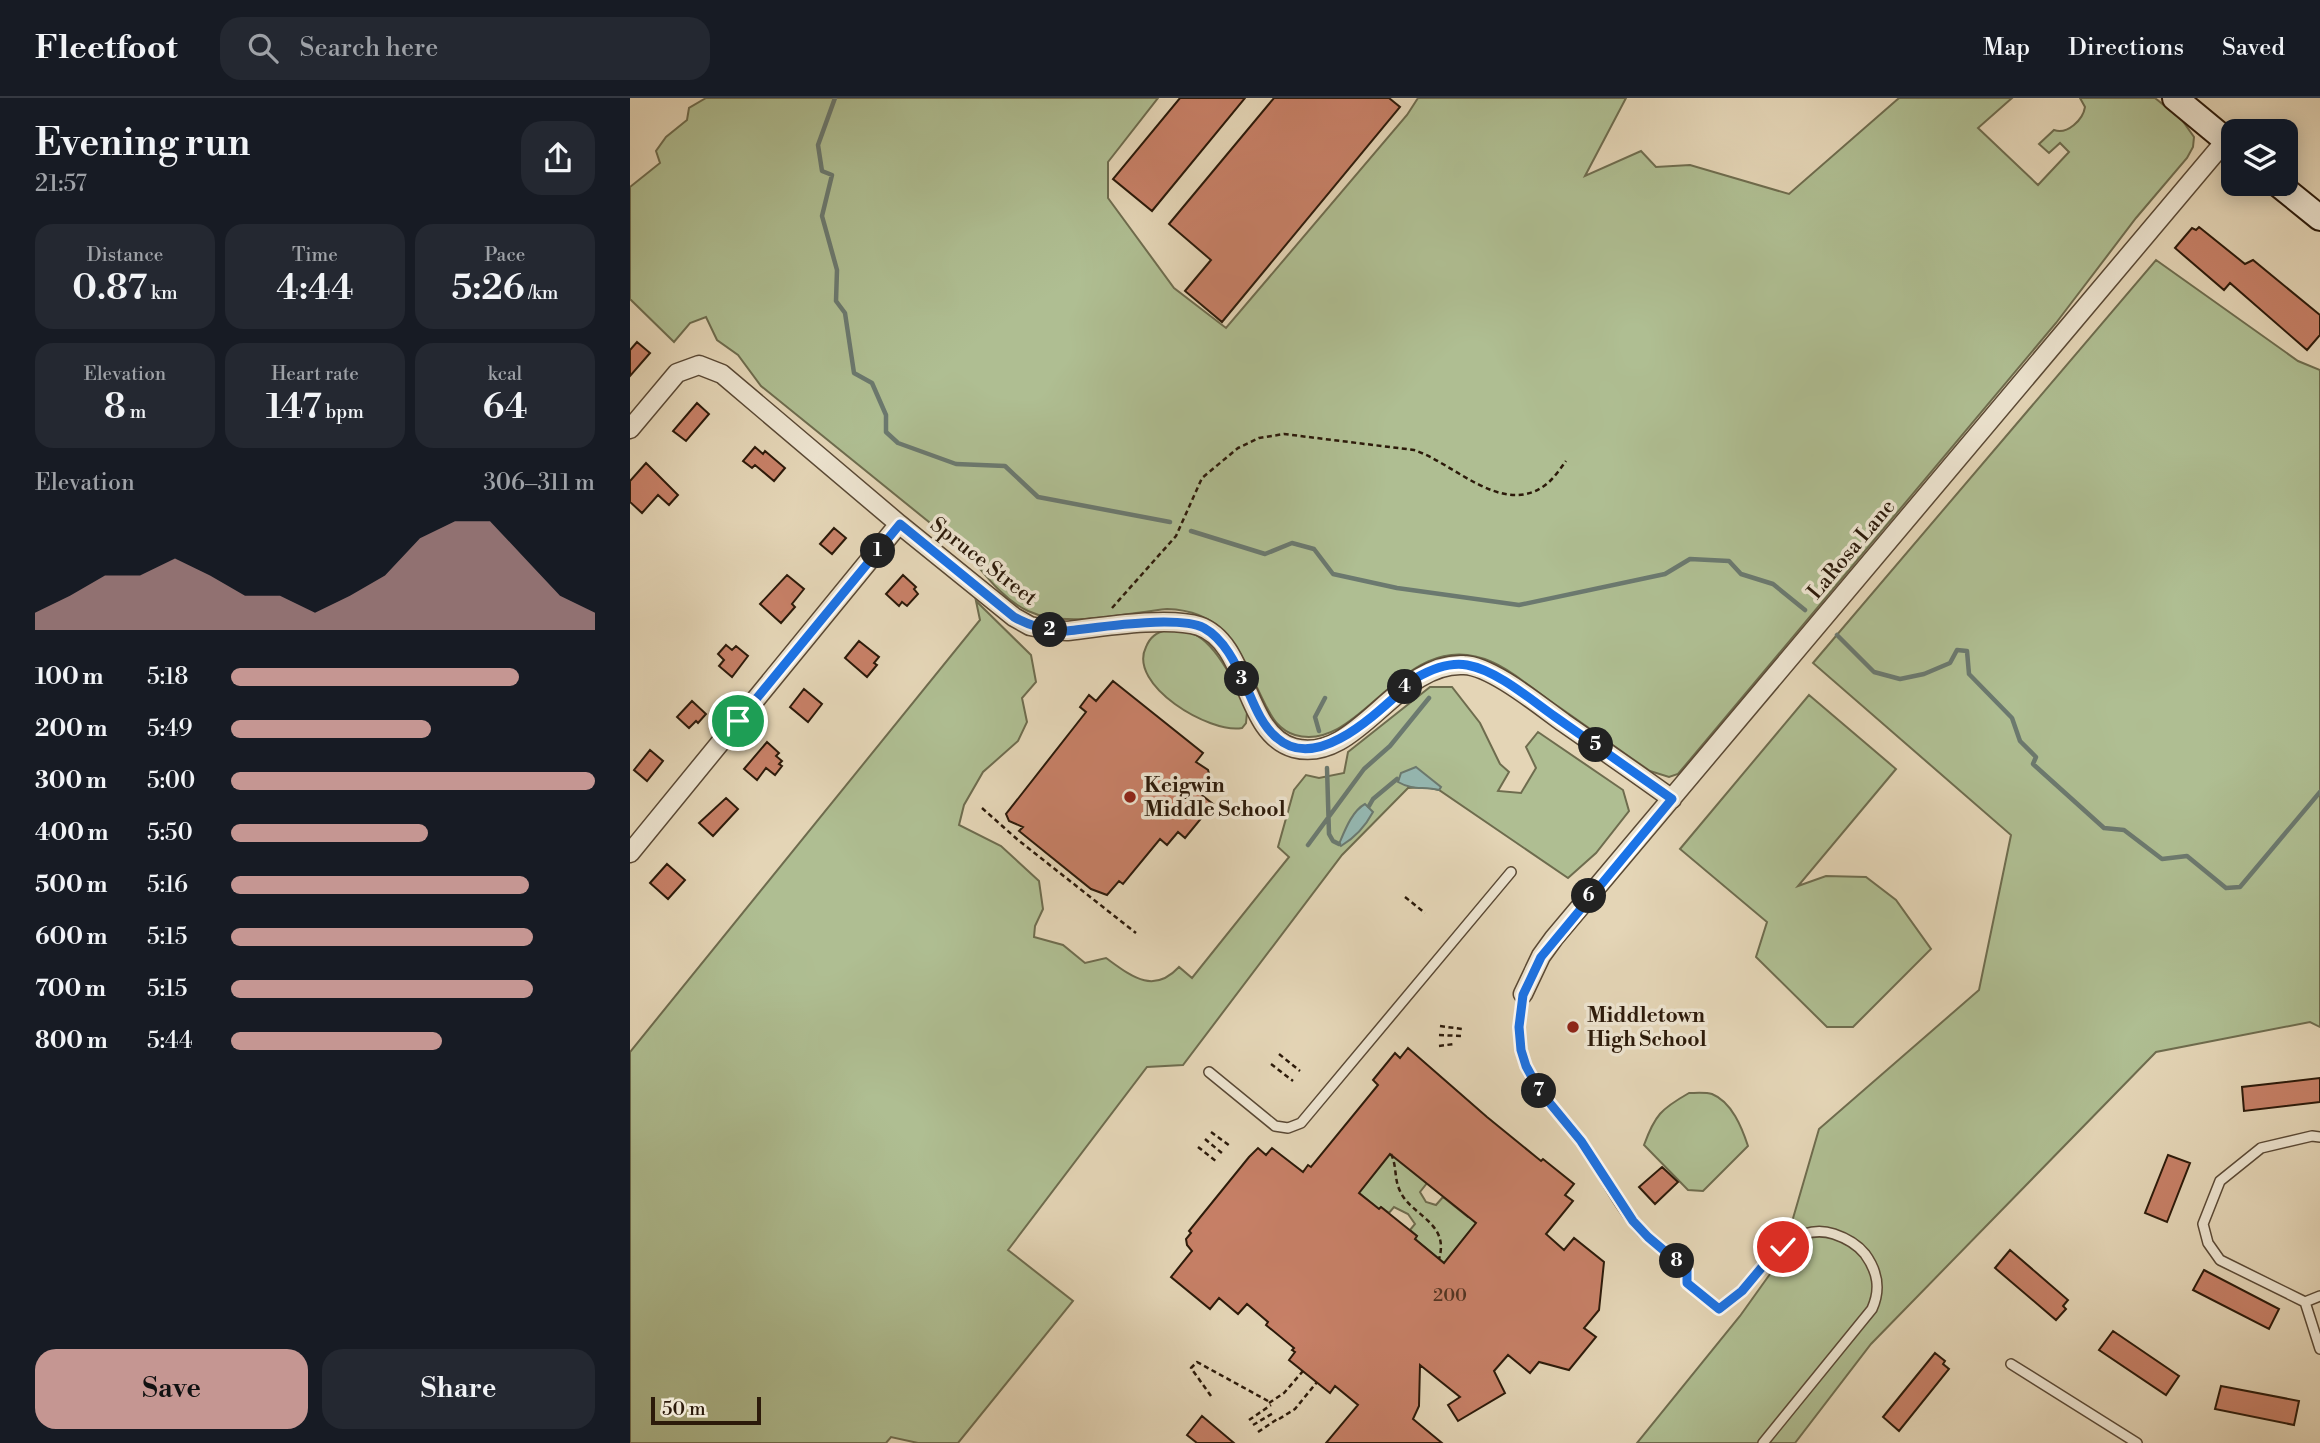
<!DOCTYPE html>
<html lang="en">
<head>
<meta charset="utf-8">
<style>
  :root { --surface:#171b24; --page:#242831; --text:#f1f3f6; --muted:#9ea1a6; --line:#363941; --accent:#c59692 }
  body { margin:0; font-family:"Libre Bodoni",serif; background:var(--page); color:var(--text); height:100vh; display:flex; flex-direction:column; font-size:26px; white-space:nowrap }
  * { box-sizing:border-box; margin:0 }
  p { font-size:23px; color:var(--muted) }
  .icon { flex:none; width:38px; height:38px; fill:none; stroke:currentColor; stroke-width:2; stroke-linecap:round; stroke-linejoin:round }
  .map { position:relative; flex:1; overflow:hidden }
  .side { display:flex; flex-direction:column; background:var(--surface); width:630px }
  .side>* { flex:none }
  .controls { position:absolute; left:1591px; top:21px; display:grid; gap:14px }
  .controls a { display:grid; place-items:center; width:77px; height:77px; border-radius:14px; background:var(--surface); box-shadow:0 4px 18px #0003; font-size:35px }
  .scale { position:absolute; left:21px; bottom:18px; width:110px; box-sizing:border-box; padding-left:7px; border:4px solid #2c1a0a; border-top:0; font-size:19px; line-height:24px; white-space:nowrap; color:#2c1a0a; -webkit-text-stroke:5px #ede4d0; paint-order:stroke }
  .pin { position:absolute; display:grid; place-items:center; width:60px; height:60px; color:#fff; margin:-30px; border:4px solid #fff; border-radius:50%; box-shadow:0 2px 7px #0007 }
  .km { position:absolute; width:35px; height:35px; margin:-18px; border-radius:50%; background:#222; color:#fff; font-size:19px; line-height:35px; text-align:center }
  .round { display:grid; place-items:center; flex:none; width:74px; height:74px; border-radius:21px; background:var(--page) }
  .headline { display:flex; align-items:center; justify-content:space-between; height:119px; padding:0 35px }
  h1 { font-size:38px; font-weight:600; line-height:52px }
  .stats { display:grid; grid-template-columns:repeat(3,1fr); gap:10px; height:119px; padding:7px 35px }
  .stats div { display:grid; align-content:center; border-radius:18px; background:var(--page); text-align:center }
  .stats b { font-size:35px; font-weight:600 }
  .stats small { font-size:19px; font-weight:400 }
  .stats p { font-size:19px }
  .chart { height:196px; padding:14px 35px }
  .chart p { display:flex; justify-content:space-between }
  .chart svg { width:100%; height:126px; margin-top:7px; fill:var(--accent); opacity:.7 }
  .cta { display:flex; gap:14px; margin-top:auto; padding:14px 35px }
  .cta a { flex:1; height:80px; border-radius:21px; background:var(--accent); color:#111; font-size:28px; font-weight:600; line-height:80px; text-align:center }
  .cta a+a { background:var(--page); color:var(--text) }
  ul { padding:0 35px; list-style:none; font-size:23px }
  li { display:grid; grid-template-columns:112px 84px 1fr; align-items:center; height:52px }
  li i { height:18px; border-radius:9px; background:var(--accent) }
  header { display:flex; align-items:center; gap:42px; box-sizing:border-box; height:98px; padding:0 35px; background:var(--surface); border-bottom:2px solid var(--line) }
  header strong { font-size:33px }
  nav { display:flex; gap:38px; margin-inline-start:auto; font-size:24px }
  .search { width:490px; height:63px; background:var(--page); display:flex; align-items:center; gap:18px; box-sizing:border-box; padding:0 24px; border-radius:21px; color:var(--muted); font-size:26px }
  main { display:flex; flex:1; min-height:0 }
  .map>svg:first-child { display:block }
</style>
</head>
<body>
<header>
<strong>Fleetfoot</strong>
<div class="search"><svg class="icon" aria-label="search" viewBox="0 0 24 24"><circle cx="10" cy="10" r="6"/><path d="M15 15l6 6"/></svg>Search here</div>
<nav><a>Map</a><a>Directions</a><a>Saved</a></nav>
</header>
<main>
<section class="side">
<div class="headline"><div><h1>Evening run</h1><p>21:57</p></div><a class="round"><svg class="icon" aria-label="share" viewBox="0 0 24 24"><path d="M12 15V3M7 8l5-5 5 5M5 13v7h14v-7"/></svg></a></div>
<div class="stats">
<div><p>Distance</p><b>0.87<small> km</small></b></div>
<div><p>Time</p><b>4:44</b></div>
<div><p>Pace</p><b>5:26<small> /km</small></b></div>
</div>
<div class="stats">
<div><p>Elevation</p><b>8<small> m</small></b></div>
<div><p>Heart rate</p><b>147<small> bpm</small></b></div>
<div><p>kcal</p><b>64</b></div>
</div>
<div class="chart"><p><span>Elevation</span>306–311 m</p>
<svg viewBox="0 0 160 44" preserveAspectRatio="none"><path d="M0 44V38L10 32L20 25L30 25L40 19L50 25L60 32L70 32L80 38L90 32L100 25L110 12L120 6L130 6L140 19L150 32L160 38V44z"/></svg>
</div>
<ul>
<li><b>100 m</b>5:18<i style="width:79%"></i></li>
<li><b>200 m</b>5:49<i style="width:55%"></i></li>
<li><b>300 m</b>5:00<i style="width:100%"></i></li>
<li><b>400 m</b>5:50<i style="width:54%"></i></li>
<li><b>500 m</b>5:16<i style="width:82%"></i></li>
<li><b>600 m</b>5:15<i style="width:83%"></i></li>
<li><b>700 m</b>5:15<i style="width:83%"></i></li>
<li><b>800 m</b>5:44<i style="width:58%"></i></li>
</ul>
<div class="cta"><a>Save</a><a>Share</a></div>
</section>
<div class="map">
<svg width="1690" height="1345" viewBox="0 0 1690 1345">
  <rect width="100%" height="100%" fill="#e4d5b6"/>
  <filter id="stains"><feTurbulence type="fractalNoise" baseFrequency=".00286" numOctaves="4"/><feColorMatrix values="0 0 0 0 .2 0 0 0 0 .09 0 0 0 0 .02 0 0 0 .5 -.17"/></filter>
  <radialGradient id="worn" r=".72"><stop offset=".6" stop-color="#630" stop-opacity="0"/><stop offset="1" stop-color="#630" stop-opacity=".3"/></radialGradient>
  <!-- green -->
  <path fill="#afbe92" stroke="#6e6c4e" stroke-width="2" d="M76,0H528L478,64V100L544,190L596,230L777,17L788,0H996L955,78L1011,53L1026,69L1060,67L1159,96L1269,0H1382L1348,30L1408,87L1439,54L1430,45L1419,55L1409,46L1424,32C1437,37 1453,22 1455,9L1450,0H1525L1552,22L1564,39L1563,49L1557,60L1506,120L1426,225L1048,676L1039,679L1020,673C985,649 951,624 916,600C899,588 881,572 862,564C773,524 733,657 665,637C649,632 643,621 636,608C611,559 601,513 537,511C496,515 436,531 398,513C372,501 354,475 336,454L131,288L108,257L87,242L76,219L60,225L44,244L0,201V89L30,65L26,53L36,39L57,22L59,10Z
    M1526,162L1668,263L1690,272V929L1680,924L1526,954L1241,1246L1165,1345H1007L1110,1218L1140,1176L1157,1141L1189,1031L1349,892L1381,737L1183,565Z
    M346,503L401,557L406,584L392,600L397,624L388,643L353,674L334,707L329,727L371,748L409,783L413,811L405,828L404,839L433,847L455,865L476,860C501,878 523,897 549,869L562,880L659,759L648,749L664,692L676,677L689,680L714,675L718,654L800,589H822L850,625L870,666L879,674L868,693L891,695L906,670L896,649L908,634L993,692L999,713L966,755L938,780L809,692L796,689L778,690L712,757L553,967L517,969L378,1152L443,1203L328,1345H288L261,1339L256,1345H0V954L350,522Z
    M536,532C545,533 556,532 564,536C588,547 608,591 617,614L616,625L612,630C580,636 497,587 516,549C520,539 526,535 536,532Z
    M1179,597L1266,671L1168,788L1196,778L1236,779L1266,802L1301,851L1223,929H1197L1126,859L1137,824L1050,751Z
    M1059,995C1065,995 1076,994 1082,996C1102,1004 1112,1030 1118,1048L1073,1093L1058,1092L1014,1047C1025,1017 1031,1011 1059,995Z
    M765,1050L797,1085L790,1094L796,1104L806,1107L813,1099L838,1119L850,1120L814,1165L785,1141L787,1138L780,1132L785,1126L778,1116L764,1109L759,1115L751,1109L749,1111L729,1095Z"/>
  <!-- water -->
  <path fill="#95b8b2" stroke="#6b796f" stroke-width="2" d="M786,669L811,689L809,692C792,688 784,693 768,684L771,675Z
    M735,706L743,714C735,729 726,739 711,748L709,746C715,732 722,713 735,706Z"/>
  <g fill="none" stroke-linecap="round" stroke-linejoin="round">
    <!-- stream -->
    <path stroke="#6b796f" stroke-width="4.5" d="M205,0L188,47L192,73L202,77L192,118L207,172L206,203L215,215L224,275L242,285L256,317V334L268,345L326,366L375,368L408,399L540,424
      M561,433L635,456L662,445L684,451L703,476L767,490L889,507L1035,476L1060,461L1099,463L1111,476L1143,486L1175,512
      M1207,537L1244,574L1270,581L1294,576L1320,565L1327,552L1337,553L1339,576L1382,620L1390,643L1406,659L1403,666L1474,730L1494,732L1532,761L1557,758L1596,790L1610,789L1690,694
      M689,633L685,619L695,600
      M697,670L699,736L703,743L709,746
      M739,708L743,701L767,681
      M678,747L734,671L760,648L799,600"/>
  </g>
  <!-- building -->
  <path fill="#c78067" stroke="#2c1a0a" stroke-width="2" fill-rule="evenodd" d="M550,0H615L522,113L483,81Z
    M644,0H759L770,9L592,224L555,193L581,162L539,126Z
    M1569,129L1615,166L1623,162L1690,217V237L1677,252L1600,185L1594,192L1545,150L1562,130L1566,132Z
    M7,244L20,255L0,278V252Z
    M67,305L79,316L56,343L43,333Z
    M125,349L133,356L135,353L155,370L144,383L125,367L122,370L113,363Z
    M16,365L48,397L39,407L28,397L12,415L0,404V383Z
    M204,430L216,440L202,456L190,446Z
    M157,477L174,491L162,506L165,509L151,525L130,506Z
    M273,477L286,489L284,491L288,496L277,508L272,504L269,508L256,496Z
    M229,543L249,559L244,565L247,567L237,579L215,560Z
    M96,547L102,552L106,548L118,558L102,579L89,568L94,562L88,556Z
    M483,583L573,655L566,664L578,672L580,679L577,684L564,691L583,706L555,740L548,734L537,747L530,741L493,786L489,783L477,797L461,791L389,733L393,729L379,723L376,716L456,614L450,609L459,597L466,603Z
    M174,591L192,606L178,624L160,609Z
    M62,603L76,616L68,625L66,623L59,630L47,619Z
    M137,644L149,655L146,658L152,663L149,666L152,668L145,677L136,670L127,682L114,671Z
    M20,652L33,663L17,683L4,672Z
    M96,700L108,711L83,738L69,725Z
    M37,766L55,782L38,801L20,785Z
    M778,950L857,1019L911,1063L913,1061L944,1086L935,1097L943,1103L916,1136L934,1152L944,1140L974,1164L969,1212L954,1230L966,1239L939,1272L909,1264L900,1275L878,1257L864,1273L875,1295L828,1323L818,1307L830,1299L790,1267L789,1308L783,1321L812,1345H696L728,1307L705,1288L700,1295L659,1262L665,1254L662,1252L664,1250L636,1227L638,1224L617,1206L608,1216L589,1200L580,1211L541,1179L562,1153L557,1147L556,1141L561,1135L559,1133L619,1059L628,1050L636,1057L642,1050L673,1074L678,1067L681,1069L748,987L743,982L765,955L770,960ZM760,1056L846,1125L814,1165L785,1141L787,1138L751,1109L749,1111L729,1095Z
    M1690,980V1004L1614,1013L1612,989Z
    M1538,1057L1560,1065L1537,1124L1515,1115Z
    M1032,1069L1048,1084L1025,1106L1009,1089Z
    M1380,1152L1438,1202L1433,1208L1436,1211L1426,1222L1365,1170Z
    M1574,1172L1649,1211L1639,1231L1563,1192Z
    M1483,1233L1549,1278L1536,1297L1469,1252Z
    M1305,1255L1315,1263L1313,1266L1319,1271L1269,1333L1253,1319Z
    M1591,1288L1669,1303L1664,1327L1585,1311Z
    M572,1318L604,1345H567L557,1337Z"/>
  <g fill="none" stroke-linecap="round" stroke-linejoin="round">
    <defs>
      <path id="lane" d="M893,896C889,920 887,943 895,966C906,997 933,1018 952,1044C972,1073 988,1108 1012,1134C1026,1148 1044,1158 1057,1172V1185L1089,1211C1098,1204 1107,1198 1114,1190C1137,1165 1164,1123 1204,1136C1216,1140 1227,1146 1235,1156C1248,1174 1251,1191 1242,1211L1133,1345
        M579,974L645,1028L658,1030L671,1025L881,774
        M1690,1039L1682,1038L1631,1050L1590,1083L1573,1126L1578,1145L1590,1162L1675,1204L1690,1198
        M1675,1204L1690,1251
        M1381,1266L1507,1345"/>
      <path id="street" d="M0,331L47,275L69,267L92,276L269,426L384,519L400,528L420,532L437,533C471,529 539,518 569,528C619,545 613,636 664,650C727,667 767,563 834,567C862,568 910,608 934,625C970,650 1006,675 1042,701
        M0,755L269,426
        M893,896L911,858L924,840L1596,42"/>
      <path id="secondary" d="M1545,0L1603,48
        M1648,86L1690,120"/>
    </defs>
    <!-- lane casing -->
    <use href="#lane" stroke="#5a4935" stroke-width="12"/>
    <!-- street casing -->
    <use href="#street" stroke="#5a4935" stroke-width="21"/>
    <!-- secondary casing -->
    <use href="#secondary" stroke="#2c1a0a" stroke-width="28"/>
    <!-- path -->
    <path stroke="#2c1a0a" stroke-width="2.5" stroke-dasharray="5 3.5" stroke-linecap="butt" d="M482,510L546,438L572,380L608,350L629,340L654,336L784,352C824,365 871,418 914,388C923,382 930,371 936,363
      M352,710L388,742L506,835
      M775,799L795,815
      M810,928L832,931
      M809,937L831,938
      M809,948L824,946
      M649,956L670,973
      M641,966L663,983
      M581,1034L600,1048
      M575,1041L593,1056
      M568,1049L587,1064
      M761,1056C767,1068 764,1081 770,1093C781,1118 820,1124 809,1161
      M581,1298L561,1270L567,1264L638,1303
      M639,1305L654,1295L673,1273
      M649,1321L665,1311L687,1284
      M619,1322L641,1307
      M623,1327L645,1314
      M628,1334L649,1320"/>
    <!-- lane -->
    <use href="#lane" stroke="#ede4d0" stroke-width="9"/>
    <!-- street -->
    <use href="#street" stroke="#ede4d0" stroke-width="18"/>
    <!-- secondary -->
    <use href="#secondary" stroke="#ede4d0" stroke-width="24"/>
  </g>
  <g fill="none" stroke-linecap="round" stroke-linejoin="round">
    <defs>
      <path id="route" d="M108,623L270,426L384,519C402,529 417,532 437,533C469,529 548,517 574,530C594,541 606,566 615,586C623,604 631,627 647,640C690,678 755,606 786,580C800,572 820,564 837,567C866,572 900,601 924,618C963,645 1002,673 1042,701L911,859L893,897L889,929L891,952L896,968L909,992L951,1043L1003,1123L1018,1139L1057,1172V1185L1089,1211L1112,1193L1143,1156L1153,1149"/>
    </defs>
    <!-- route casing -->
    <use href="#route" stroke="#fff" stroke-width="14"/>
    <!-- route -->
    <use href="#route" stroke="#1a73e8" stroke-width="9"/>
  </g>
  <!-- markers -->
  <g fill="#8f2418" stroke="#ede4d0" stroke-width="2.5">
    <circle cx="500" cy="699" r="7"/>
    <circle cx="943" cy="929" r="7"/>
  </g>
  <g text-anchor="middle" stroke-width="7" stroke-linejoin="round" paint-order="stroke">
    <!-- number labels -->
    <g font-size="18" fill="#533421">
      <text x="820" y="1203">200</text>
    </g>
    <!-- street labels -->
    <g font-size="21" fill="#2c1a0a" stroke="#ede4d0">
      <text transform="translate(1221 451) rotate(-50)" y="7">LaRosa Lane</text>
      <text transform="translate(354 463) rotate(38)" y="7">Spruce Street</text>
    </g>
    <!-- poi labels -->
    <g font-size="21" font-weight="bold" fill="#2c1a0a" stroke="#ede4d0" text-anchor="start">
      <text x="514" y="694">Keigwin<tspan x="514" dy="24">Middle School</tspan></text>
      <text x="957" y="924">Middletown<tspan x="957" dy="24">High School</tspan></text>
    </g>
  </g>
  <rect width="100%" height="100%" filter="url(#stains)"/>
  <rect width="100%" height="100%" fill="url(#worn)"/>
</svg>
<div class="controls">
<a><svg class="icon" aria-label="layers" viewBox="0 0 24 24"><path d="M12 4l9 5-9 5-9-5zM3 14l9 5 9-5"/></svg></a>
</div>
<div class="scale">50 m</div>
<div class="pin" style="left:108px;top:623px;background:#1e9e55"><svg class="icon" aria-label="arrive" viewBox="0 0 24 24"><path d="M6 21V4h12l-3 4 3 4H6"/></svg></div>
<div class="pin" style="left:1153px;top:1149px;background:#d93025"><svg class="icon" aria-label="check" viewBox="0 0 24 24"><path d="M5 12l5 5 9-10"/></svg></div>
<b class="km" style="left:248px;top:453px">1</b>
<b class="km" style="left:420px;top:532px">2</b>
<b class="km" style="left:612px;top:581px">3</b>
<b class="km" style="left:775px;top:589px">4</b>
<b class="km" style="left:966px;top:647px">5</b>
<b class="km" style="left:959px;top:798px">6</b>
<b class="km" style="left:909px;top:993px">7</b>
<b class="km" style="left:1047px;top:1163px">8</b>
</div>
</main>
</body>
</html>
